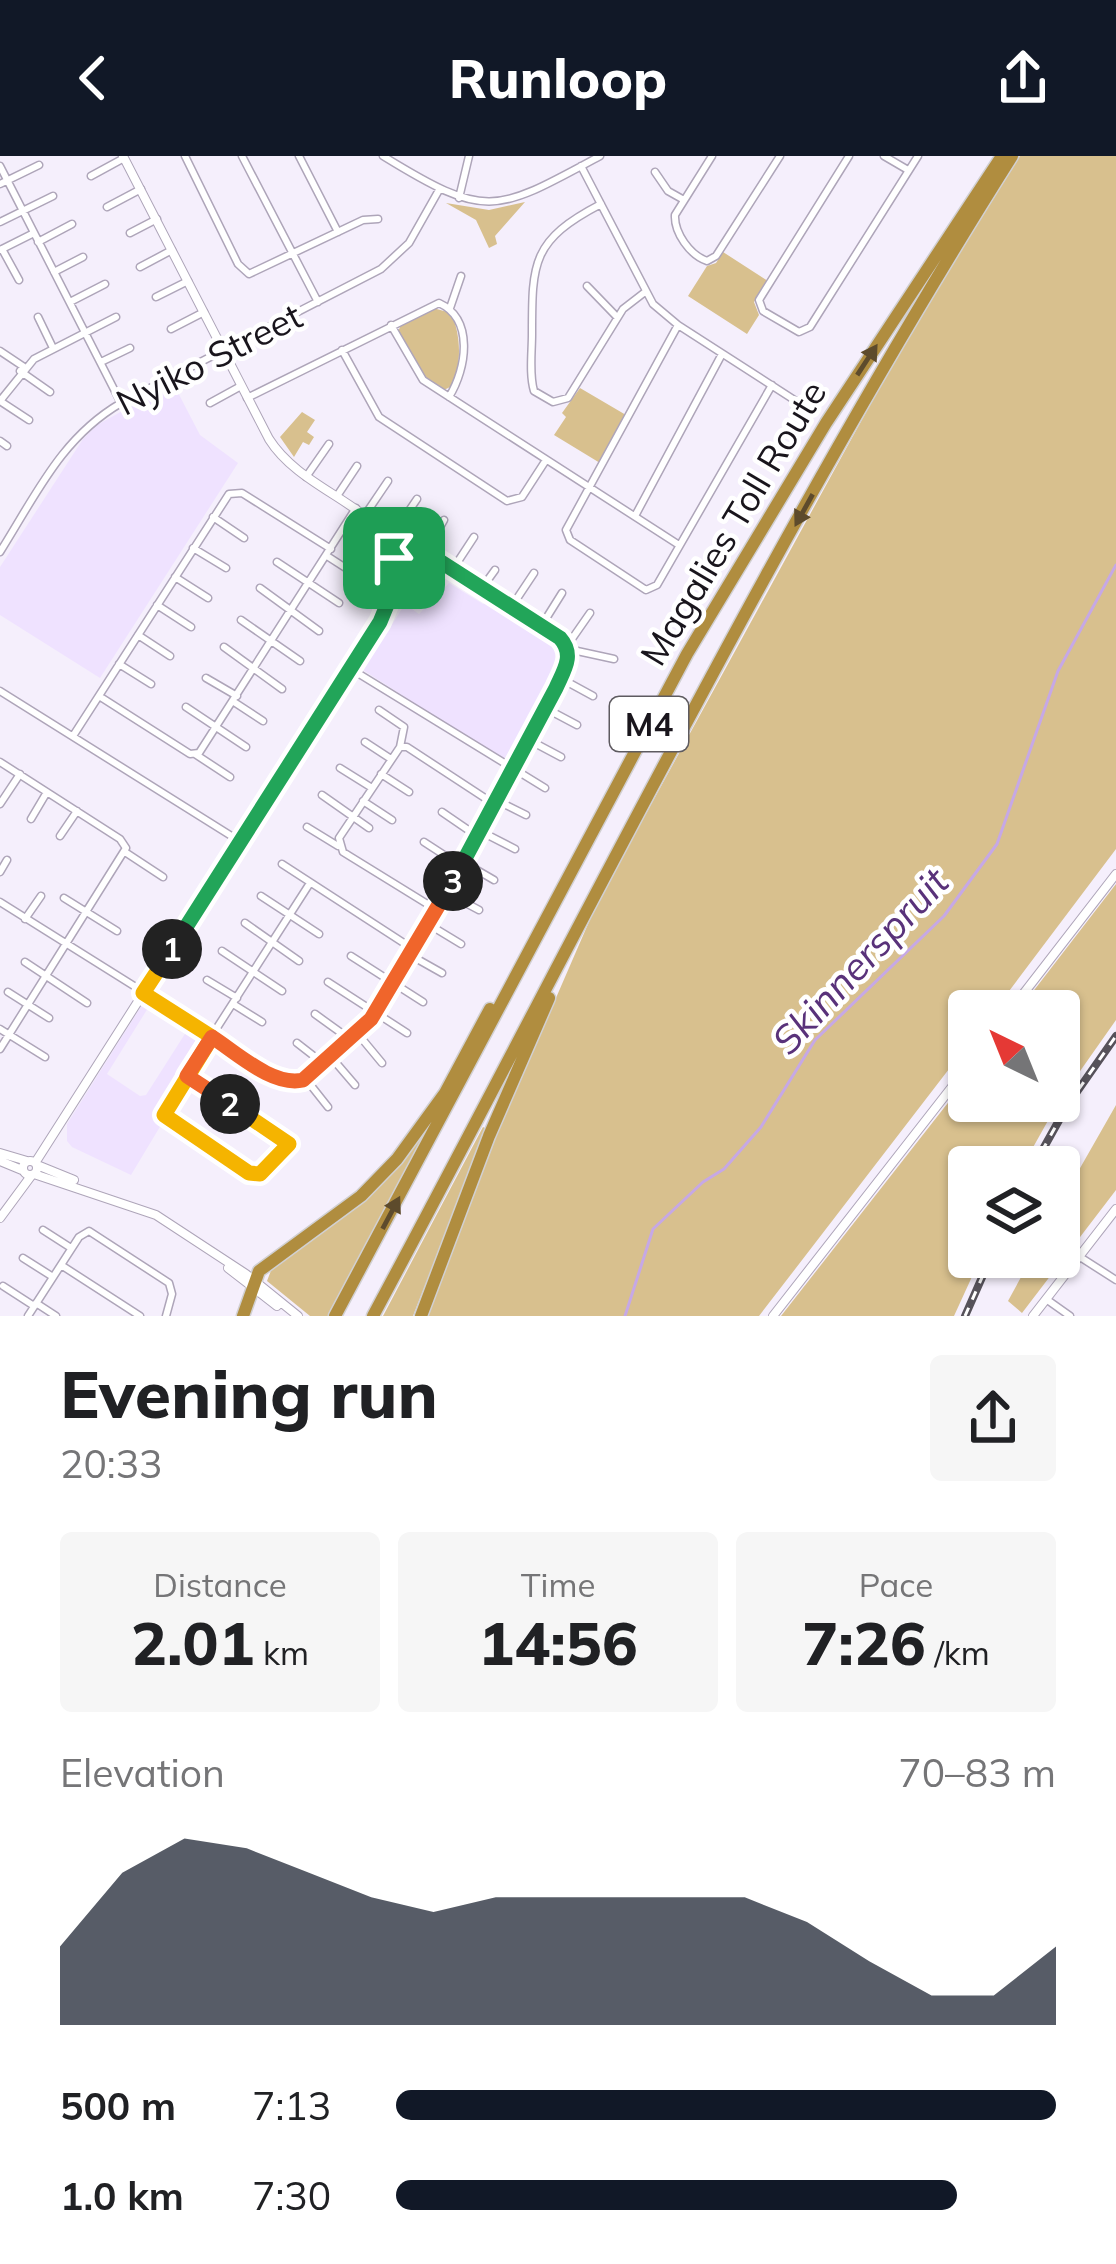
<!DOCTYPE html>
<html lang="en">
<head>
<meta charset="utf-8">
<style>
  :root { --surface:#fff; --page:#f6f6f6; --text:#202124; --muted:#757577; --accent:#111827 }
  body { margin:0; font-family:Mulish,sans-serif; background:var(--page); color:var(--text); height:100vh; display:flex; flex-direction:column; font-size:45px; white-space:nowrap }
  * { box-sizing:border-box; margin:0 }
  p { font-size:39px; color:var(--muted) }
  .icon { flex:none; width:66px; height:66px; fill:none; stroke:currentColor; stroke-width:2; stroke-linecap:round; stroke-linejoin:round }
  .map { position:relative; height:1160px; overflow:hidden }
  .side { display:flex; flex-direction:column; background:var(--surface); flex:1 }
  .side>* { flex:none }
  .needle { width:78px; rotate:317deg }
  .tools { position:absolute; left:948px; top:834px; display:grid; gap:24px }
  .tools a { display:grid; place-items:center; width:132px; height:132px; border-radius:12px; background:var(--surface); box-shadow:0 3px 9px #0004; font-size:60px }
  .pin { position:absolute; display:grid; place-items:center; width:102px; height:102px; color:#fff; margin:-51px; border-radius:24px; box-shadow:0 6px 18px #0006 }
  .km { position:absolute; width:60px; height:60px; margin:-30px; border-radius:50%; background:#222; color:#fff; font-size:33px; line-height:60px; text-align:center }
  .round { display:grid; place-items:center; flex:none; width:126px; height:126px; border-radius:12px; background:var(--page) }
  .headline { display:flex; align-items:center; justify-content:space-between; height:204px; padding:0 60px }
  h1 { font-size:66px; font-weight:800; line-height:90px }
  .stats { display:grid; grid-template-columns:repeat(3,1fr); gap:18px; height:204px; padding:12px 60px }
  .stats div { display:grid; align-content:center; border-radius:12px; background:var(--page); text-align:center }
  .stats b { font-size:60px; font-weight:800 }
  .stats small { font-size:33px; font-weight:400 }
  .stats p { font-size:33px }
  .chart { height:336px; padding:24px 60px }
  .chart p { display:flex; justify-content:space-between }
  .chart svg { width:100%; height:216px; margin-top:12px; fill:var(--accent); opacity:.7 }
  ul { padding:0 60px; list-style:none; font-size:39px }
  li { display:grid; grid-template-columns:192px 144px 1fr; align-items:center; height:90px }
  li i { height:30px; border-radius:15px; background:var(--accent) }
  header { display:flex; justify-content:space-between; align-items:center; height:156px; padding:0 60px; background:var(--accent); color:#fff; font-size:54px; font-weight:800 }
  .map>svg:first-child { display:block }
</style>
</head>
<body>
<header><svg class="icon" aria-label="back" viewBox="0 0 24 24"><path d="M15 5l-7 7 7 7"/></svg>Runloop<svg class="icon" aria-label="share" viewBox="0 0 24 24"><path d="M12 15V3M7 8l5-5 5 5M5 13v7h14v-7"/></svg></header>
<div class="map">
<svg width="1116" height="1160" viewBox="0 0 1116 1160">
  <rect width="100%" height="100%" fill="#f5effc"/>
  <!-- built -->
  <path fill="#efe2ff" d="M173,227L200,279L238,307L100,522L0,459V411L83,283L97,269Z
    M449,427L483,448L491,444L557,485L564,508L509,608L363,514L405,448L419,458Z
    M150,845L156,849L148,852L107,918L140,940L146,939L190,870L208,882L163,954L164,964L131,1019L72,991L67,985V968L142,849Z"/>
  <!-- green -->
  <path fill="#d8c08e" d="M1020,0H1116V693L994,855H969V887L759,1160H425L471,1038L598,745L910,176Z
    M525,46L495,80L497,88L489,92L476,64L446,47L489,54Z
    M723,96L768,125L754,146L759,159L747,178L688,140L707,110L716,107Z
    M433,152L451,157C461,179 462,207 452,230L444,234L419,216L398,176L402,166Z
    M580,232L626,259L600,307L554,279L566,261L562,257Z
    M302,256L315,264L307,276L314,281L309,289L303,286L294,301L280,281Z
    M1116,728V864L1059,945V855H1018Z
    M969,920V945H1059L1022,1011H969V1101H981L954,1160H781Z
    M1116,949V1034L1022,1157L1008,1145L1032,1101H1059V1049Z
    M428,971L431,973L329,1160H310L267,1125L272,1112L408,998Z
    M483,971L487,973L413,1160H383Z"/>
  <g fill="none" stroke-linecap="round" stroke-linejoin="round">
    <!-- stream -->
    <path stroke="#c6a8e5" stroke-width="3" d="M625,1160L653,1073L703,1026L724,1013L761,971L815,884L944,760L997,688L1058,515L1116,409"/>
    <defs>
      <path id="minor" d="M185,0L238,108L249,118L363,64L378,63
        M242,0L318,146
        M299,0L338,76
        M383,0C487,64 495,57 600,0
        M712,0L675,59C674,77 690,99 707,105L716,100L780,0
        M849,0L759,144L763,155L799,176L810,171L918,0
        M884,0L908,14
        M0,10L121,247
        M581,10L653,148L678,169L799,247
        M655,16L668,35L684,44
        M91,20L124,2
        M0,28L39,9
        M459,42L469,0
        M601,48C532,84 532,106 532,178C532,197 529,218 534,235L553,246L568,242L623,153L645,136
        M107,51L141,33
        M0,66L53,40
        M130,77L157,63
        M38,86L72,68
        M2,93L19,124
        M0,94L34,77
        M140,111L172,94
        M54,116L83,101
        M587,130L617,161
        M156,141L188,125
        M70,146L105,128
        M450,152L461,120
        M38,161L53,192
        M391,169L423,224L679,389
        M678,169L566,374L570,384L646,434L657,429L772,229
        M171,173L204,156
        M342,194L379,261L507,345L522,341L546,304
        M0,195L24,211
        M101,206L130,192
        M20,215L50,236
        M247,242L439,147C474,163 467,212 449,241
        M0,245L34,203L116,161
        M0,245L29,264
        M210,247L241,230
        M0,285L7,290
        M306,321L329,288
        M337,340L357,310
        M365,359L388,325
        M635,360L722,198
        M213,361L244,382
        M386,379L398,371L417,343
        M193,392L226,412
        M0,396C36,339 61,282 121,247L381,113L409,87L439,34
        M327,400L355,418
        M423,401L444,364
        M277,406L339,447
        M453,413L474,381
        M175,421L208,442
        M260,432L319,475
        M482,432L495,414
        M157,449L191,471
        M512,450L534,417
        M241,464L300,505
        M542,469L562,437
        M138,479L170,500
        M567,490L590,457
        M224,491L282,533
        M568,493L614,503
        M119,508L151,528
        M351,513L545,632
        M206,522L237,540
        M560,522L593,540
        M0,535L241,686
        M99,540L190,598L199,597L356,352
        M234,546L263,565
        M186,551L246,591
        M545,552L577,569
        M379,554L404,571L400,591
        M73,580L229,338L242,337L331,393
        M529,584L561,601
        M365,586L391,603
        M195,598L230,621
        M0,606L120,683L126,692L0,893
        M340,612L372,632
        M381,618L409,636
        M322,639L369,672
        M496,644L526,659
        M363,645L392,664
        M0,648L20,618
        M442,656L477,680
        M31,663L47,636
        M307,671L338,690
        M480,675L515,693
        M60,680L77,655
        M424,686L461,710
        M125,696L163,721
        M463,706L494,724
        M282,708L413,793
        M0,716L7,704
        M447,737L479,754
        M261,740L319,778
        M64,742L117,775
        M0,746L284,924L296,926L310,919L371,863L447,737L556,532L569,498L560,482L438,404L395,402
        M437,754L343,696L339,682L400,591H407L494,648
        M25,763L41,740
        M245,767L299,805
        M428,768L461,788
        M222,795L282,835
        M410,799L442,817
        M351,800L423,846
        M25,806L87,847
        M207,824L237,842
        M328,826L407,877
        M8,836L49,862
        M233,848L262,866
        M315,858L351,884
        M0,873L45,901
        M358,878L382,907
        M297,887L324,908
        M331,901L355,929
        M187,920L285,983L289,988C283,1001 266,1018 252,1018L164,959L168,948L310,727
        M305,922L328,951
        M43,1074L71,1092
        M1080,1101L1116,1124
        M23,1102L53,1121
        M61,1109L140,1160
        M3,1130L34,1150
        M1046,1143L1070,1160
        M36,1147L56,1160
        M28,1160L79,1081L89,1075L169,1127L172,1138L166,1160"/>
      <path id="tertiary" d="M0,997L27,1005
        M23 1012a7 7 0 1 1 14 0a7 7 0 1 1-14 0Z
        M0,1005L22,1014
        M35,1007L380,466C439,354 313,353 269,283L123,0
        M37,1009L74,1024
        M34,1018L156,1059L246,1118L298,1160
        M0,1062L31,1020
        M228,1112L277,1150
        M1033,1160L1116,1053"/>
      <path id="secondary" d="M1010,855L1116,718
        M773,1160L969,909"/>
      <path id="motorway" d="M243,1160L259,1115L361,1040L397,1003L445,937L490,853
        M335,1160L687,498L826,267L1002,0
        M373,1160C582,771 776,373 1012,0
        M421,1160L489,980L549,842"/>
    </defs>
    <!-- minor casing -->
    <use href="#minor" stroke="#aea5b9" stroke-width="9"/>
    <!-- tertiary casing -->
    <use href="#tertiary" stroke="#aea5b9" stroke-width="10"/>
    <!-- secondary casing -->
    <use href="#secondary" stroke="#aea5b9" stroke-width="10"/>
    <!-- motorway casing -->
    <use href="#motorway" stroke="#d1d0d2" stroke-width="15"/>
    <!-- minor -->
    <use href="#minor" stroke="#fff" stroke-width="6"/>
    <!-- tertiary -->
    <use href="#tertiary" stroke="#fff" stroke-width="8"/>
    <!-- secondary -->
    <use href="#secondary" stroke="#fff" stroke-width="8"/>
    <!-- motorway -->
    <use href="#motorway" stroke="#b08d3f" stroke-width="12"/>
    <defs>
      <path id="rail" d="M1033,1011L1067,950L1116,880
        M965,1160L991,1101"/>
    </defs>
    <!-- rail casing -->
    <use href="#rail" stroke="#56525a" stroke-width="8"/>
    <!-- rail -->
    <use href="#rail" stroke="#fff" stroke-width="3" stroke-dasharray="9" stroke-linecap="butt"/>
  </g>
  <!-- one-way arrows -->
  <defs><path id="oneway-solid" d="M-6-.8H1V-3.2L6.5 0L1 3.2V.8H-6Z" transform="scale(3)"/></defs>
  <g fill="#5d4b2c">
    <use href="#oneway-solid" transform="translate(867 204) rotate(-57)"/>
    <use href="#oneway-solid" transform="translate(804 354) rotate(119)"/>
    <use href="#oneway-solid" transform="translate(391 1057) rotate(-62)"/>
  </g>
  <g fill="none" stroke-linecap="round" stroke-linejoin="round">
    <defs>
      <path id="split-1" d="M172,793L380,466L394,432V402"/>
      <path id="split-2" d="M172,793L143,837L212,881L164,959L249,1017L260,1018L289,988L230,948"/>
      <path id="split-3" d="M230,948L187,920L212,881C237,897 273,931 303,924L371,863L453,725"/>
      <path id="split-4" d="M394,402L438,404L560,482C575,499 564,514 556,532L453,725"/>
    </defs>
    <!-- split-1 casing -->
    <use href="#split-1" stroke="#fff" stroke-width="24"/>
    <!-- split-2 casing -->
    <use href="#split-2" stroke="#fff" stroke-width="24"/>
    <!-- split-3 casing -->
    <use href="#split-3" stroke="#fff" stroke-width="24"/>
    <!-- split-4 casing -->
    <use href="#split-4" stroke="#fff" stroke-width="24"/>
    <!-- split-1 -->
    <use href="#split-1" stroke="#22a559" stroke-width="15"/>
    <!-- split-2 -->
    <use href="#split-2" stroke="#f5b400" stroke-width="15"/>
    <!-- split-3 -->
    <use href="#split-3" stroke="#f0652b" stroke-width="15"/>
    <!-- split-4 -->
    <use href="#split-4" stroke="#22a559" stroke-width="15"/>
  </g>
  <g text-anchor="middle" stroke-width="9" stroke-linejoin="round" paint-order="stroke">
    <!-- shield labels -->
    <rect fill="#fff" stroke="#5e5b60" stroke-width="3" x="610" y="541" width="78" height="54" rx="9"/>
    <g font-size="33" font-weight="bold" fill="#19151c">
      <text x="649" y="580">M4</text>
    </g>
    <!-- street labels -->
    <g font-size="36" fill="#19151c" stroke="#fff">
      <text transform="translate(209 203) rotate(-27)" y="13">Nyiko Street</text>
      <text transform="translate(733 367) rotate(-59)" y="13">Magalies Toll Route</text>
    </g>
    <!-- water labels -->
    <g font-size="39" font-style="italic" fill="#59327a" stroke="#fff">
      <text transform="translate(860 805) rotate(-47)" y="14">Skinnerspruit</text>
    </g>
  </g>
</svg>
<div class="tools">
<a><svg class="needle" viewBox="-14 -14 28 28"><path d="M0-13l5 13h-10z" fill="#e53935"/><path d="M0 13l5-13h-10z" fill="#757577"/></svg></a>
<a><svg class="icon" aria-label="layers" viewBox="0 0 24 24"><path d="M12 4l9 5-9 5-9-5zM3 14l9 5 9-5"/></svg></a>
</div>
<div class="pin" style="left:394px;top:402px;background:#1e9e55"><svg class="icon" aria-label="arrive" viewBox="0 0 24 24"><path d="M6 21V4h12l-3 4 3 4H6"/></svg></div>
<b class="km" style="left:172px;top:793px">1</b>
<b class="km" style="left:230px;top:948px">2</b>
<b class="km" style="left:453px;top:725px">3</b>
</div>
<section class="side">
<div class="headline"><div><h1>Evening run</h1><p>20:33</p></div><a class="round"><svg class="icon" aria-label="share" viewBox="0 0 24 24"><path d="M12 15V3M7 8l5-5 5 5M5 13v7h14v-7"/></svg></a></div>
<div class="stats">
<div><p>Distance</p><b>2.01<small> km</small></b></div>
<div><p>Time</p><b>14:56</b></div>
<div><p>Pace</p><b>7:26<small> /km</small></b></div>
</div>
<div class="chart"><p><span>Elevation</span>70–83 m</p>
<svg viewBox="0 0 160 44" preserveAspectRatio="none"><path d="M0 44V28L10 13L20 6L30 8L40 13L50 18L60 21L70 18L80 18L90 18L100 18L110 18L120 23L130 31L140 38L150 38L160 28V44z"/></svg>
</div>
<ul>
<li><b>500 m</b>7:13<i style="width:100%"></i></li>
<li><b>1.0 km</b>7:30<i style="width:85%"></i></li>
</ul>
</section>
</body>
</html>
